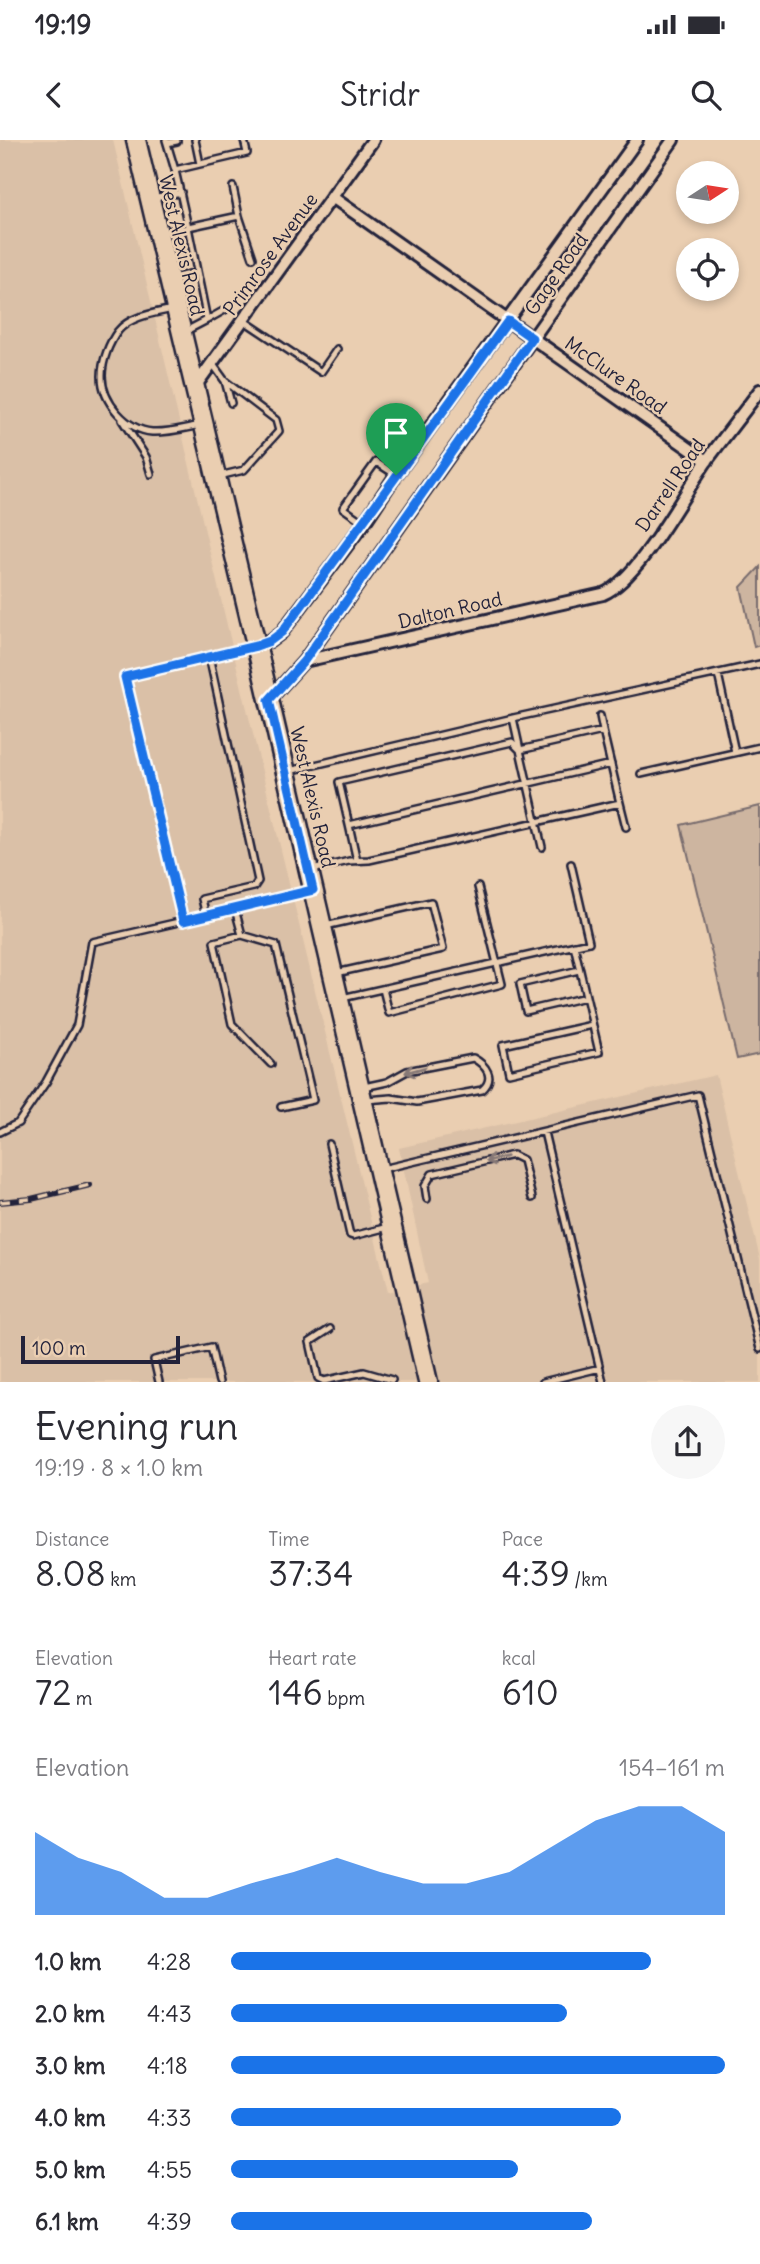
<!DOCTYPE html>
<html lang="en">
<head>
<meta charset="utf-8">
<style>
  :root { --surface:#fff; --page:#f7f7f7; --text:#2b2b33; --muted:#7c7c81; --accent:#1a73e8 }
  body { margin:0; font-family:Delius,sans-serif; background:var(--page); color:var(--text); height:100vh; display:flex; flex-direction:column; font-size:26px; white-space:nowrap }
  * { box-sizing:border-box; margin:0 }
  p { font-size:23px; color:var(--muted) }
  .icon { flex:none; width:38px; height:38px; fill:none; stroke:currentColor; stroke-width:2; stroke-linecap:round; stroke-linejoin:round }
  .map { position:relative; height:1242px; overflow:hidden }
  .details { display:flex; flex-direction:column; background:var(--surface); flex:1 }
  .details>* { flex:none }
  .needle { width:46px; rotate:78deg }
  .controls { position:absolute; left:676px; top:21px; display:grid; gap:14px }
  .controls a { display:grid; place-items:center; width:63px; height:63px; border-radius:50%; background:var(--surface); box-shadow:0 4px 10px #0003; font-size:35px }
  .scale { position:absolute; left:21px; bottom:18px; width:159px; box-sizing:border-box; padding-left:7px; border:4px solid #22223b; border-top:0; font-size:19px; line-height:24px; white-space:nowrap; color:#22223b; -webkit-text-stroke:5px #eaceb1; paint-order:stroke }
  .pin { position:absolute; display:grid; place-items:center; width:60px; height:60px; color:#fff; margin:-72px -30px; border-radius:50% 50% 50% 0; rotate:-45deg; box-shadow:0 0 7px #0007 }
  .pin .icon { rotate:45deg }
  .round { display:grid; place-items:center; flex:none; width:74px; height:74px; border-radius:37px; background:var(--page) }
  .headline { display:flex; align-items:center; justify-content:space-between; height:119px; padding:0 35px }
  h1 { font-size:38px; font-weight:600; line-height:52px }
  .stats { display:grid; grid-template-columns:repeat(3,1fr); gap:10px; height:119px; padding:7px 35px }
  .stats div { display:grid; align-content:center }
  .stats b { font-size:35px; font-weight:600 }
  .stats small { font-size:19px; font-weight:400 }
  .stats p { font-size:19px }
  .chart { height:196px; padding:14px 35px }
  .chart p { display:flex; justify-content:space-between }
  .chart svg { width:100%; height:126px; margin-top:7px; fill:var(--accent); opacity:.7 }
  ul { padding:0 35px; list-style:none; font-size:23px }
  li { display:grid; grid-template-columns:112px 84px 1fr; align-items:center; height:52px }
  li i { height:18px; border-radius:9px; background:var(--accent) }
  .status { display:flex; justify-content:space-between; align-items:center; height:49px; padding:0 35px; background:var(--surface); direction:ltr }
  .status svg { height:19px; fill:currentColor }
  header { display:flex; justify-content:space-between; align-items:center; height:91px; padding:0 35px; background:var(--surface); font-size:32px; font-weight:600 }
  .map>svg:first-child { display:block }
</style>
</head>
<body>
<div class="status"><b>19:19</b><svg viewBox="0 0 49 12"><path d="M0 12V9h3v3zM5 12V6h3v6zM10 12V3h3v9zM15 12V0h3v12zM26 1h20v11H26zM47 4h2v5h-2z"/></svg></div>
<header><svg class="icon" aria-label="back" viewBox="0 0 24 24"><path d="M15 5l-7 7 7 7"/></svg>Stridr<svg class="icon" aria-label="search" viewBox="0 0 24 24"><circle cx="10" cy="10" r="6"/><path d="M15 15l6 6"/></svg></header>
<div class="map">
<svg width="760" height="1242" viewBox="0 0 760 1242">
  <rect width="100%" height="100%" fill="#eaceb1"/>
  <filter id="ink" filterUnits="userSpaceOnUse"><feTurbulence type="fractalNoise" baseFrequency=".0143" numOctaves="2"/><feDisplacementMap in="SourceGraphic" scale="14" xChannelSelector="R" yChannelSelector="G"/><feConvolveMatrix kernelMatrix="1 2 1 2 8 2 1 2 1" color-interpolation-filters="sRGB"/></filter>
  <g filter="url(#ink)">
    <!-- built -->
    <path fill="#dac0a7" d="M0,0H113L239,536L388,1152L428,1143L399,1008L716,935L760,1119V1242H0Z"/>
    <!-- green -->
    <path fill="#cdb5a0" stroke="#786c6e" stroke-width="2" d="M760,427V505L754,507L741,447Z
      M760,666V914L737,919L681,685Z"/>
    <g fill="none" stroke-linecap="round" stroke-linejoin="round">
      <defs>
        <path id="lane" d="M166,0L175,30L200,24
          M195,0L200,24L247,13L244,0
          M167,3L177,1
          M175,30L188,87L239,76L233,47
          M153,58L181,52
          M239,76L253,118
          M161,93L188,87L207,180L184,192
          M173,138L197,132
          M173,169C155,173 130,176 118,191C109,203 102,221 102,236C102,262 127,290 152,292C168,293 185,288 201,285
          M207,180L230,167
          M243,180L321,232L337,209
          M212,223L225,241L276,280L279,291L244,330L219,336
          M225,241L231,263
          M122,280L146,317L151,334
          M364,383L343,368L376,322L396,335
          M253,506L125,537L183,781L312,750
          M718,534L735,612
          M600,576L603,591
          M513,578L520,610
          M520,610L512,602L339,642L349,685L611,624
          M289,631L513,578L760,524
          M641,634L760,607
          M620,663L626,687
          M349,685L357,721
          M312,730L349,721L369,720L620,663L603,591L520,610L542,707
          M235,769L242,795L276,805L311,951L313,960L281,967
          M206,776L202,759L254,747L258,741L209,516
          M325,786L431,762L443,809L336,833
          M242,795L214,802L232,884L271,924
          M574,805L599,912L509,933L503,905L592,885
          M579,830L520,844L526,871L586,857
          M383,849L389,873L502,844L478,747
          M342,858L589,802L571,724
          M364,947L387,942L407,931L473,918C486,925 496,938 482,950L417,962L391,958L366,960
          M0,992L18,983L46,942L77,885L92,802L183,781
          M544,992L603,1242
          M329,1004L350,1095L353,1096L388,1087
          M382,1029L698,955L760,1209
          M427,1059L425,1046L432,1034L513,1015L523,1020L532,1058
          M330,1189L310,1202L318,1238L324,1241L364,1232L392,1240
          M159,1242L154,1220L211,1207L219,1242
          M543,1242L600,1228"/>
        <path id="street" d="M332,57L707,321
          M194,248L373,0
          M256,506L270,501L282,492L364,383L396,335L637,0
          M304,521L603,454C639,439 684,353 708,319C725,296 743,273 760,250
          M269,560L304,521L673,0"/>
        <path id="primary" d="M136,0L264,538L428,1242"/>
      </defs>
      <!-- lane casing -->
      <use href="#lane" stroke="#22223b" stroke-width="10"/>
      <!-- street casing -->
      <use href="#street" stroke="#22223b" stroke-width="16"/>
      <!-- primary casing -->
      <use href="#primary" stroke="#22223b" stroke-width="23"/>
      <!-- lane -->
      <use href="#lane" stroke="#eaceb1" stroke-width="5"/>
      <!-- street -->
      <use href="#street" stroke="#eaceb1" stroke-width="10"/>
      <!-- primary -->
      <use href="#primary" stroke="#eaceb1" stroke-width="18"/>
      <defs>
        <path id="rail" d="M0,1062L31,1059L90,1045"/>
      </defs>
      <!-- rail casing -->
      <use href="#rail" stroke="#22223b" stroke-width="6"/>
      <!-- rail -->
      <use href="#rail" stroke="#eaceb1" stroke-width="3.5" stroke-dasharray="10" stroke-linecap="butt"/>
    </g>
    <!-- one-way arrows -->
    <defs><path id="oneway-shaft" d="M-6 0H5M1.5-3L5.5 0L1.5 3" fill="none" stroke-width="1.6" stroke-linecap="round" stroke-linejoin="round" transform="scale(1.75)"/></defs>
    <g stroke="#867876">
      <use href="#oneway-shaft" transform="translate(415 930) rotate(165)"/>
      <use href="#oneway-shaft" transform="translate(496 1019) rotate(167)"/>
    </g>
  </g>
  <g fill="none" stroke-linecap="round" stroke-linejoin="round" filter="url(#ink)">
    <defs>
      <path id="route" d="M508,181L532,198L304,521L269,560L313,750L183,781L125,537L256,506L270,501L282,492C359,389 433,285 508,181Z"/>
    </defs>
    <!-- route casing -->
    <use href="#route" stroke="#fff" stroke-width="14"/>
    <!-- route -->
    <use href="#route" stroke="#1a73e8" stroke-width="9"/>
  </g>
  <g text-anchor="middle" stroke-width="5" stroke-linejoin="round" paint-order="stroke">
    <!-- street labels -->
    <g font-size="19" fill="#22223b" stroke="#eaceb1">
      <text transform="translate(182 105) rotate(77)" y="7">West Alexis Road</text>
      <text transform="translate(270 114) rotate(-54)" y="7">Primrose Avenue</text>
      <text transform="translate(556 134) rotate(-55)" y="7">Gage Road</text>
      <text transform="translate(616 235) rotate(35)" y="7">McClure Road</text>
      <text transform="translate(670 345) rotate(-56)" y="7">Darrell Road</text>
      <text transform="translate(450 470) rotate(-13)" y="7">Dalton Road</text>
      <text transform="translate(313 657) rotate(77)" y="7">West Alexis Road</text>
    </g>
  </g>
</svg>
<div class="controls">
<a><svg class="needle" viewBox="-14 -14 28 28"><path d="M0-13l5 13h-10z" fill="#e53935"/><path d="M0 13l5-13h-10z" fill="#7c7c81"/></svg></a>
<a><svg class="icon" aria-label="locate" viewBox="0 0 24 24"><circle cx="12" cy="12" r="6"/><path d="M12 2v4M12 18v4M2 12h4M18 12h4"/></svg></a>
</div>
<div class="scale">100 m</div>
<div class="pin" style="left:396px;top:335px;background:#1e9e55"><svg class="icon" aria-label="arrive" viewBox="0 0 24 24"><path d="M6 21V4h12l-3 4 3 4H6"/></svg></div>
</div>
<section class="details">
<div class="headline"><div><h1>Evening run</h1><p>19:19 · 8 × 1.0 km</p></div><a class="round"><svg class="icon" aria-label="share" viewBox="0 0 24 24"><path d="M12 15V3M7 8l5-5 5 5M5 13v7h14v-7"/></svg></a></div>
<div class="stats">
<div><p>Distance</p><b>8.08<small> km</small></b></div>
<div><p>Time</p><b>37:34</b></div>
<div><p>Pace</p><b>4:39<small> /km</small></b></div>
</div>
<div class="stats">
<div><p>Elevation</p><b>72<small> m</small></b></div>
<div><p>Heart rate</p><b>146<small> bpm</small></b></div>
<div><p>kcal</p><b>610</b></div>
</div>
<div class="chart"><p><span>Elevation</span>154–161 m</p>
<svg viewBox="0 0 160 44" preserveAspectRatio="none"><path d="M0 44V15L10 24L20 29L30 38L40 38L50 33L60 29L70 24L80 29L90 33L100 33L110 29L120 20L130 11L140 6L150 6L160 15V44z"/></svg>
</div>
<ul>
<li><b>1.0 km</b>4:28<i style="width:85%"></i></li>
<li><b>2.0 km</b>4:43<i style="width:68%"></i></li>
<li><b>3.0 km</b>4:18<i style="width:100%"></i></li>
<li><b>4.0 km</b>4:33<i style="width:79%"></i></li>
<li><b>5.0 km</b>4:55<i style="width:58%"></i></li>
<li><b>6.1 km</b>4:39<i style="width:73%"></i></li>
</ul>
</section>
</body>
</html>
